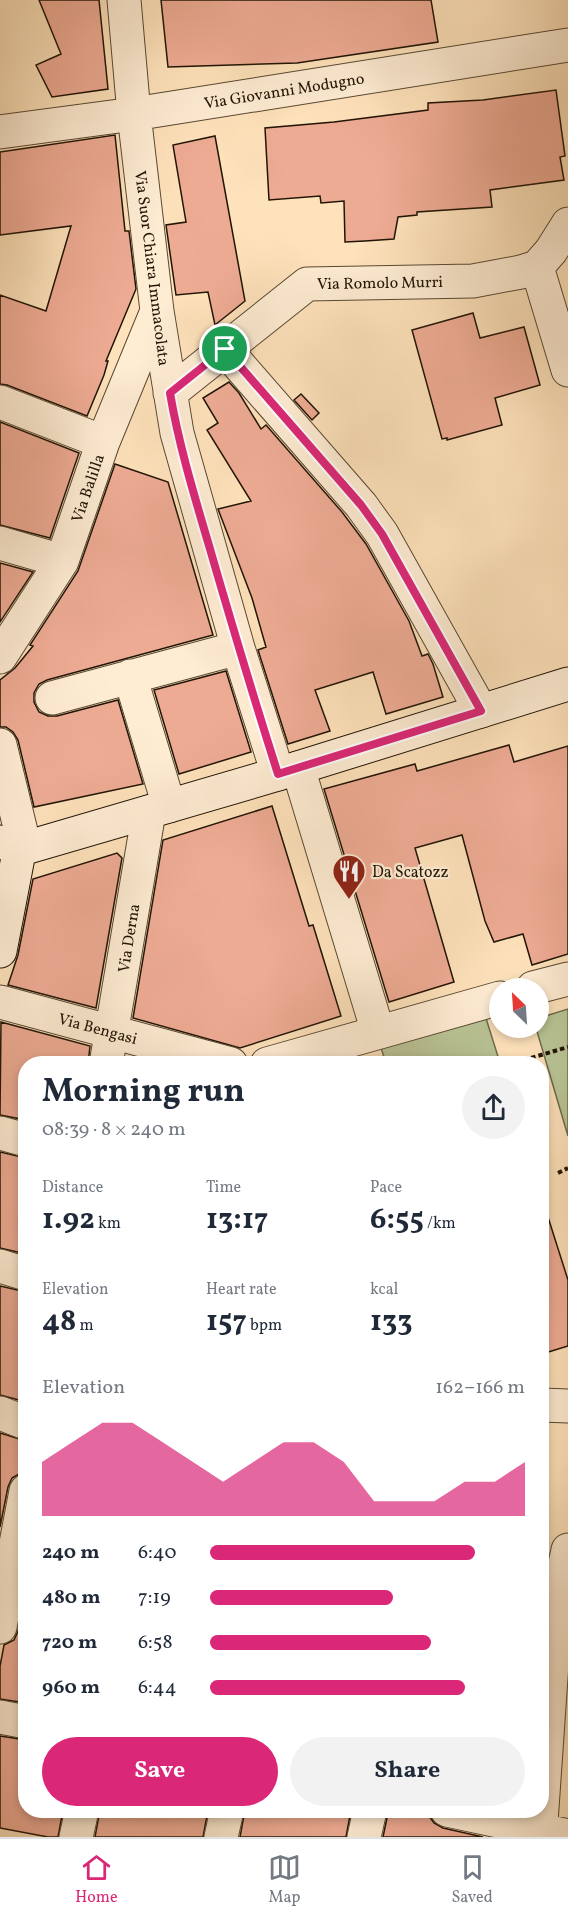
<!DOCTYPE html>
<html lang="en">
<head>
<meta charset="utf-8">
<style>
  :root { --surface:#fff; --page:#f2f2f3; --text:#1f2937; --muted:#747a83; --line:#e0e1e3; --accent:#db2777 }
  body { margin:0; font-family:Vollkorn,serif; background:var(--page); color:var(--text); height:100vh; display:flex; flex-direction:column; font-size:22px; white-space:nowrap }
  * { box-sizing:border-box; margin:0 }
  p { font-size:20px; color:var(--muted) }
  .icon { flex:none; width:33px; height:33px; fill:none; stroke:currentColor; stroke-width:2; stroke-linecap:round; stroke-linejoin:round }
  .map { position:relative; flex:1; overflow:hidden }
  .drawer { position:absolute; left:18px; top:1056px; width:531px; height:762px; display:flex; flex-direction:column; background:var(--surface); border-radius:24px; box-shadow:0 3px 9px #0003 }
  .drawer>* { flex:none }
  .needle { width:39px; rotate:335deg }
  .controls { position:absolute; left:489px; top:978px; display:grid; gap:12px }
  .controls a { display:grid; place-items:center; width:60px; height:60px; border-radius:50%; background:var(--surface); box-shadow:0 3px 9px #0003; font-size:30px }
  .pin { position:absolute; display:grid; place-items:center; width:51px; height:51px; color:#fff; margin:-26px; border:3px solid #fff; border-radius:50%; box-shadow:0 2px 6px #0007 }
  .round { display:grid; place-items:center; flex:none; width:63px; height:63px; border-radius:32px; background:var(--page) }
  .overview { display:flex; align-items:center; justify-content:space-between; height:102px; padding:0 24px }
  h1 { font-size:33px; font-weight:700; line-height:45px }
  .figures { display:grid; grid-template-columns:repeat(3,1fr); gap:9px; height:102px; padding:6px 24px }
  .figures div { display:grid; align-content:center }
  .figures b { font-size:30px; font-weight:700 }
  .figures small { font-size:16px; font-weight:400 }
  .figures p { font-size:16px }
  .chart { height:168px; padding:12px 24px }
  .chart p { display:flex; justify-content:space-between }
  .chart svg { width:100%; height:108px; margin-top:6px; fill:var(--accent); opacity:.7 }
  .cta { display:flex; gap:12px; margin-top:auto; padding:12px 24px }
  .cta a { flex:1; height:69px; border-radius:36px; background:var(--accent); color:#fff; font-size:24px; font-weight:700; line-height:69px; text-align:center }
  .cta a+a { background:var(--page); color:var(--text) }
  ul { padding:0 24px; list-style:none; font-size:20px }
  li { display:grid; grid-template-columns:96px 72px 1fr; align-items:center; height:45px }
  li i { height:15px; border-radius:8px; background:var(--accent) }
  .tab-bar { display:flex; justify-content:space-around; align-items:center; height:84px; border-top:2px solid var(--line); background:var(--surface); font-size:16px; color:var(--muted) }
  .tab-bar a { display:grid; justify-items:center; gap:3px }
  .tab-bar .selected { color:var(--accent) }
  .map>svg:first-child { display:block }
</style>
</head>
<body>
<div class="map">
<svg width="568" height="1837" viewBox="0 0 568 1837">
  <rect width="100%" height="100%" fill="#fee2bb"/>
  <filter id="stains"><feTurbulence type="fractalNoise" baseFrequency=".00333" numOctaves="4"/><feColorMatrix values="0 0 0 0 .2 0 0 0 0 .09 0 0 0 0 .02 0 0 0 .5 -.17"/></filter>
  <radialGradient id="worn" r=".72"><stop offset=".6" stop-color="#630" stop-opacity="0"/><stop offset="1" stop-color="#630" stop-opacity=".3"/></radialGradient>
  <!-- green -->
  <path fill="#b9c495" stroke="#6c6c4d" stroke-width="1.5" d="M568,1009V1136L536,1028H538L539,1018Z
    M485,1015L500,1063H386L380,1045Z"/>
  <!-- building -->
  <path fill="#eeab94" stroke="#201405" stroke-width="1.5" d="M39,0H99L108,89L52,97L36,65L61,54Z
    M161,0H431L438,42L297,63L168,67Z
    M556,90L565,156L560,157L564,180L490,190L492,207L417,212V215L398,217L394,239L365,241L345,242L344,201L321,203L320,196L269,200L265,128L334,122L428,110V103L483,100Z
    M115,135L125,231H129L136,289L106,361H108L104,375L87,416L7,385L0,384V295L46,311L71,226L0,235V152Z
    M215,136L245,301L215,325L208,292L176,295L166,225L186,222L173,145Z
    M473,313L480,338L524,327L540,385L495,398L502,425L447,440V438L442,439L412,330Z
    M229,382L239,393L261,429L266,425L342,512L366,544L409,621L422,656L428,654L433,664L443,697L386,714L373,672L315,690L330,731L288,744L258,650L266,647L252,598L218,509L251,501L207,430L218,423L203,398Z
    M301,394L319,413L312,420L294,400Z
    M0,422L79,453L50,538L0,525Z
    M115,464L168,482L213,635L47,680L39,684L34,693V702L39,712L48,716H57L118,700L143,784L34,807L18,740L13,732L6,727H0V680L15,668L33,646L30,645L78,571Z
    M0,563L33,572L0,622Z
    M226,671L251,752L179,774L154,690Z
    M509,745L514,762L568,746V954L532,965L523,934L494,942L485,921L462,835L415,848L454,982L389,1002L324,789L415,764L417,771Z
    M272,806L309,926L313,925L341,1016L240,1048L133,1018L163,840Z
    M117,853L122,858L96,1008L8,985L18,955L33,879Z
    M1,1022L90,1046L88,1064H26V1120L0,1115Z
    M0,1152L26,1158V1254L0,1248Z
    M547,1214L568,1280V1346L542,1354V1215Z
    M0,1286L26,1292V1369L19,1400L0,1395Z
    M0,1433L26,1441V1473L19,1474L12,1478L8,1487L0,1527Z
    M26,1593V1703L0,1699V1666L4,1645L14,1640L18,1631Z
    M0,1736L26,1740V1810H63L58,1837H48L0,1828Z
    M100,1810H208L203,1837H95Z
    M245,1810H351L346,1837H240Z
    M403,1810H429V1816L434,1823L443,1828L483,1837H383L388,1813L403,1816Z"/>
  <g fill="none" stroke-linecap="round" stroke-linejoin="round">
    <defs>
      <path id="street" d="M124,0L134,114L157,311L177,433L238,648L278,774
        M0,132L134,114L568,45
        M537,267L568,370
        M225,349L361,505L382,534L481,711
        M170,393L307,284L473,281L521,272L537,267L551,251L568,224
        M0,402L103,442
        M0,543L62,561
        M0,657L62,561L103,442L157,311
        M130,676L169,806
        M52,698L238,648
        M0,745L25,848
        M298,768L378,1032
        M533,988L568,979
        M0,1002L231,1064
        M106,1064L149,812
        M267,1064L500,998
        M0,1133L26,1140
        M0,1266L26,1274
        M542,1405L568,1406
        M0,1413L26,1423
        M0,1627L26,1491
        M0,1717L26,1722
        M447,1810L568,1836
        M76,1837L82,1810
        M221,1837L227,1810
        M364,1837L370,1810
        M540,1837L556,1605L568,1550"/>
      <path id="secondary" d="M0,842L25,848L278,774L568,684
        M0,951L20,847"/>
    </defs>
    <!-- street casing -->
    <use href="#street" stroke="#584832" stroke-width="35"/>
    <!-- secondary casing -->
    <use href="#secondary" stroke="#201405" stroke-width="35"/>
    <!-- path -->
    <path stroke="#201405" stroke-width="4" stroke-dasharray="4.5 3" stroke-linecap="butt" d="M524,1060L568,1047
      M558,1173L568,1168"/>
    <!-- street -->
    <use href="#street" stroke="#feecd3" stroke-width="33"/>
    <!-- secondary -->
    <use href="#secondary" stroke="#feecd3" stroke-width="33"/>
  </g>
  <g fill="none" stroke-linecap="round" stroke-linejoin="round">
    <defs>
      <path id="route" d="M225,349L361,505L382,534L481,711L278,774C254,699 232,625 210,549C195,498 179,446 170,393Z"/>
    </defs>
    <!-- route casing -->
    <use href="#route" stroke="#fff" stroke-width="12"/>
    <!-- route -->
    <use href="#route" stroke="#db2777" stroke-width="8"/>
  </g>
  <!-- icons -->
  <defs>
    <symbol id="restaurant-pin" viewBox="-11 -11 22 30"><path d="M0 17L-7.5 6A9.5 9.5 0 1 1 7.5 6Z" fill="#8f2418" stroke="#feecd3"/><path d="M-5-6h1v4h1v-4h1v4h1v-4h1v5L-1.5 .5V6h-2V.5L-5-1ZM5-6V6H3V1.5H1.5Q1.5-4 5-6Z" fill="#fff"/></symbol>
  </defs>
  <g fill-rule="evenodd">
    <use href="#restaurant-pin" x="330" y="852" width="38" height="52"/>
  </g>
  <g text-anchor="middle" stroke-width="4.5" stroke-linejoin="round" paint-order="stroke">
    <!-- street labels -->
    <g font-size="16" fill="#201405" stroke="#feecd3">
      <text transform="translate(284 90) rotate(-9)" y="6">Via Giovanni Modugno</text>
      <text transform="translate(153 268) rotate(83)" y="6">Via Suor Chiara Immacolata</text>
      <text transform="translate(380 282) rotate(-1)" y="6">Via Romolo Murri</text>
      <text transform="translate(87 488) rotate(-71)" y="6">Via Balilla</text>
      <text transform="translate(128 938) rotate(-81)" y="6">Via Derna</text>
      <text transform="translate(98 1028) rotate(15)" y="6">Via Bengasi</text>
    </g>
    <!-- poi labels -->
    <g font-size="16" fill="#201405" stroke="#feecd3" text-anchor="start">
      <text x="372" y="877">Da Scatozz</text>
    </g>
  </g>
  <rect width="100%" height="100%" filter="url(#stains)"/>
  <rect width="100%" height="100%" fill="url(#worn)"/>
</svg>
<div class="controls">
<a><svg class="needle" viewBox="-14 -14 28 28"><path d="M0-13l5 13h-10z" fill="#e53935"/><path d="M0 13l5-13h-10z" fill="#747a83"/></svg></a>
</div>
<div class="pin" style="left:225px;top:349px;background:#1e9e55"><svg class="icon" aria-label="arrive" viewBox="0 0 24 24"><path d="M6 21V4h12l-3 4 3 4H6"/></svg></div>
<section class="drawer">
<div class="overview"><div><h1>Morning run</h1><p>08:39 · 8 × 240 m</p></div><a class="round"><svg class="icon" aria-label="share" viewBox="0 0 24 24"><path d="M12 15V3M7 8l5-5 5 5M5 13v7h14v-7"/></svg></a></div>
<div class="figures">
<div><p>Distance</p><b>1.92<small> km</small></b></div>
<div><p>Time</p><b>13:17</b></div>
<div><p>Pace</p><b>6:55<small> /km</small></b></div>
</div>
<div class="figures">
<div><p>Elevation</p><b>48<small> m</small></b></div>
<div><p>Heart rate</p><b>157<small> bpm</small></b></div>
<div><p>kcal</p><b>133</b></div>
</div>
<div class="chart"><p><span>Elevation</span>162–166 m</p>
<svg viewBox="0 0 160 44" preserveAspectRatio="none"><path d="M0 44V22L10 14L20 6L30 6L40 14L50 22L60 30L70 22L80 14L90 14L100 22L110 38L120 38L130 38L140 30L150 30L160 22V44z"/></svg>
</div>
<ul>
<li><b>240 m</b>6:40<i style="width:84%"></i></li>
<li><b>480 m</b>7:19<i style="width:58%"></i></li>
<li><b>720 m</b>6:58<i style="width:70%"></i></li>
<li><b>960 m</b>6:44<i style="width:81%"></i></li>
</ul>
<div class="cta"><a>Save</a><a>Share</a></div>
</section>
</div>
<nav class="tab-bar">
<a class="selected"><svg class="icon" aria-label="home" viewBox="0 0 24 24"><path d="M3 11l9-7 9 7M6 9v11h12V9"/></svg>Home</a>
<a><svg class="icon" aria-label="map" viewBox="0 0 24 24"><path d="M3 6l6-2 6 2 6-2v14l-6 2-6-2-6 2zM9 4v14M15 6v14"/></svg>Map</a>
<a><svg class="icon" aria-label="saved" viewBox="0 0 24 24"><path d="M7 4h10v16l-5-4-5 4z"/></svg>Saved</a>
</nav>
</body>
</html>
